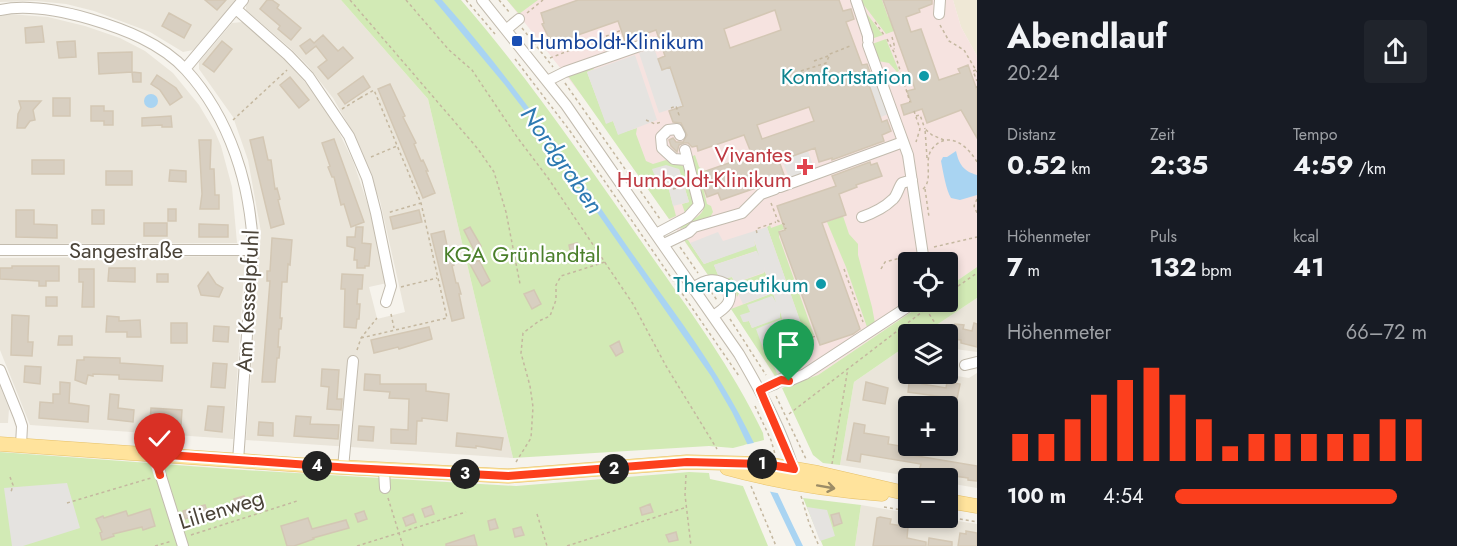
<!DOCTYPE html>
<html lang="de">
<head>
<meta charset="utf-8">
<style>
  :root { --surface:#171b24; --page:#20242c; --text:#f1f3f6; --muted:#9ea1a6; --accent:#fc3f1d }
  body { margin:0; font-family:Jost,sans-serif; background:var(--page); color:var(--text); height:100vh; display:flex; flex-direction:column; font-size:22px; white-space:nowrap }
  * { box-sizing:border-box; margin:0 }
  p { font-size:20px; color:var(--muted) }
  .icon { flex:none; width:33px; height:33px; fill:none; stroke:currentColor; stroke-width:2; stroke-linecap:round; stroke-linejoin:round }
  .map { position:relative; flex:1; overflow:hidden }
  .side { display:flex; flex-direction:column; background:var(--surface); width:480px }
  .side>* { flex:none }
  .buttons { position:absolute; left:898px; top:252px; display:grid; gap:12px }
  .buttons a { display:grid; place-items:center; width:60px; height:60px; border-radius:6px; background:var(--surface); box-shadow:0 3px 9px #0003; font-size:30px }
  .pin { position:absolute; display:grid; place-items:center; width:51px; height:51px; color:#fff; margin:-62px -26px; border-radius:50% 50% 50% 0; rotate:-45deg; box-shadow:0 0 6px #0007 }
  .pin .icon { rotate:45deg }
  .km { position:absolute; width:30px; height:30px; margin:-15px; border-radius:50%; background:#222; color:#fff; font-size:16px; line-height:30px; text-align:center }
  .round { display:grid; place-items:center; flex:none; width:63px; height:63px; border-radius:6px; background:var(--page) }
  .headline { display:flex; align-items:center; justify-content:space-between; height:102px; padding:0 30px }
  h1 { font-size:33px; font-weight:700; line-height:45px }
  .figures { display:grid; grid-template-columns:repeat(3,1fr); gap:9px; height:102px; padding:6px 30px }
  .figures div { display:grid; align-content:center }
  .figures b { font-size:26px; font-weight:700 }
  .figures small { font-size:16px; font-weight:400 }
  .figures p { font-size:16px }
  .chart { height:168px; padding:12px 30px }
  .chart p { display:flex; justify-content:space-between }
  .chart svg { width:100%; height:108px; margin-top:6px; stroke:var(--accent); stroke-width:6 }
  ul { padding:0 30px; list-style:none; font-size:20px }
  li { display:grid; grid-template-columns:96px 72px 1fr; align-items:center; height:45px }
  li i { height:15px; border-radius:8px; background:var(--accent) }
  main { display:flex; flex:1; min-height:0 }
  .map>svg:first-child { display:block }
</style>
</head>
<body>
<main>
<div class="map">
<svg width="977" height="546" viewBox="0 0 977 546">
  <rect width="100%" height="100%" fill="#f6f3ec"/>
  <!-- residential -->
  <path fill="#eae5da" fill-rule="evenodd" d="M0,0H236L193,50L183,52L150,32L94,11L66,4L36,1L0,2Z
    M249,0H341L428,99L513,458L246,440L261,232L248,160L233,117L199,69V62L232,23L243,22L284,59L314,92L331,116L353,161L369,208L387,283L369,287L377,318V319L405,312L380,201L353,133L333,98L308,66L290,48L246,10V4Z
    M9,14L48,17L85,26L120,38L145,51L173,73L199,105L215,132L221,146L232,187L237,243L0,244V16Z
    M245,256L233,439L30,425L0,350V258Z
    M977,298V352L955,349L948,339V334H945L938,324Z
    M909,344V374H945L969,378L977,373V488L948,483V478H921L840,465L854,382ZM909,406H948V446H909Z
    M0,386L9,409L8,423H0Z
    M861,505L909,513V518H938L977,524V546H855Z"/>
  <!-- education -->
  <path fill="#efe8d6" d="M953,0H977V56L961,27Z"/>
  <!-- medical -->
  <path fill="#f6e3e0" d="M507,0H953L961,27L977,56V267L948,287V262H909V302H926L818,375L781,388L755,343L597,115Z"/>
  <!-- green -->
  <path fill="#d2eab5" d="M341,0H461C527,76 583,158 641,241C684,303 730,364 763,433L764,440L733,448L709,446L513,458L428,99Z
    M507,0H538L519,14Z
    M860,0H882L888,17L899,14L894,31L886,34Z
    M864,10L883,35L874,38Z
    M886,39L899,71L897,72L889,63L878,61L872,44Z
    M593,67L594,69L587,72L606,123L613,121L618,134L637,128L636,134L646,161L653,164L666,160L683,166L694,204L685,213L682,204L689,202L679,169L654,174L667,182L676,216L669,219L568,76Z
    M695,155L699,167L706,171L711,186L708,184L703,187L707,204L711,206L713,212L709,219L680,229C684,220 698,221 703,210L691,157Z
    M843,216L849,234L858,244V255L872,307L875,323L867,327L846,267L827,222Z
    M782,224L784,229L779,231V237L814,335L800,341L799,338L805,335L767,227L770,225L771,228Z
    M753,238L760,256L759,257L756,251L714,265L718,275H708L684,240H688L704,264L755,245Z
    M762,266L770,283L769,286L767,280L742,288L737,297L735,287L727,278L732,277L735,283L764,273Z
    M977,267V298L923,334H909V344L854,382L840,465L823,463L813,455L782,388L818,375L926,302H948V287Z
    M773,293L776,302L775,303L772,296L750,312L743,322L749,321L752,328L780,317L778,311H780L785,325L784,326L781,320L764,350L789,342L788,335L791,343L771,358L801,364L800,358L803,365L775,376L731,309Z
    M0,452L244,470L516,486L689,472L709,473L710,479L743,486L768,546H0Z
    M803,498L861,505L855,546H823Z"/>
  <!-- parking -->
  <path fill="#e5e3e0" d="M654,48L662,70L670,67L684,110L679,112L677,107L659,113L639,53Z
    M635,55L657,120L618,135L613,121L606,124L587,72Z
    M875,78L888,114L881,117L868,80Z
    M808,151L815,171L790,180L782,160Z
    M666,165L679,169L689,202L673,206L667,182L654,174L652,169Z
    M767,227L805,335L799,338L800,344L799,358L801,365L777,374L771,358L773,357L771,350L791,343L788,335L789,342L764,351L756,329L781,319L784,326L780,311V318L752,328L749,321L743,322L740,315L750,312L747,305L772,296L776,302L773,293L743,304L739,296L741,288L767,279L769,285L764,267L765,272L735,283L732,277L727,278L718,275L714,265L757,251L759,256L754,239L755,246L704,264L690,243L718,232L723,241Z
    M67,483L80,528L23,546H12L4,488Z
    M807,507L827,510L835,536L820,541Z"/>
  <!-- water -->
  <path fill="#a9d4f2" d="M434,0H442C510,77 568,161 627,246C661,295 699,343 729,396C757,444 778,496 803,546H796L732,412L711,376L541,132L505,85Z
    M144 101a7 7 0 1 1 14 0a7 7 0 1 1-14 0Z
    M956,151C959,164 963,171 977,175V195L960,200L951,198C946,190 943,171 941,161L943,157H947Z"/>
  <!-- pier -->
  <path fill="#f6f3ec" d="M758,442L782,494L767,491L744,445Z"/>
  <!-- building -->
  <path fill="#d8cfc1" stroke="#d3c7b4" stroke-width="1.5" fill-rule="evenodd" d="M205,0H226L217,10Z
    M267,0H272L279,5L277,8L301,28L291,40L278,29L280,26L260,9Z
    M578,0H839L843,11L851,9L854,19L846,22L862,65L867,64L871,75L866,76L882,122L887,120L891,131L882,135L884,141L832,160V158L819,162L815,148L779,161L784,175L776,177V181L721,200L718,193L707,197L703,186L710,183L706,171L752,155L744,135L698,151L697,146L692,147L688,143H684L679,145L677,152L671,146L669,140L673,138L676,142H683L687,135L681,123L673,122L669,111L683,106L670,67L662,70L658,59L665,56L656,30L625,41L618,21L552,44L542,24L544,23L541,13ZM775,10L781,30L730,48L724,29ZM809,107L814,121L762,139L757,125Z
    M883,0H932V4L919,9L920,12L906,17L911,32L921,29L939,80L960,73L958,69L968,65L977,90V138L961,110L927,123L922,109L904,115L901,105L911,102L907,91L915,89Z
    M169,13L191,25L184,38L162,26Z
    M42,26L44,42L26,43L25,28Z
    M323,35L338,51L343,47L353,58L328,79L318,67L327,60L316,46L306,54L300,46L310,39L314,43Z
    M75,41L76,57L59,58L57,42Z
    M222,41L232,49L214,72L203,64Z
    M132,52V72L99,74L98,53Z
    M132,72L141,73V82H133Z
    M157,75L176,88L182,97L170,105L160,90L151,84Z
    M363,76L370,87L345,104L338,94Z
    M290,77L309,100L299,108L280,85Z
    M390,84L405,116L403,117L416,143L414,144L421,161L423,160L428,171H426L435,193L423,198L378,89Z
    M53,98H70V116H53Z
    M19,101H41L33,110L35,120L30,121L25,128H17L18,114L21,108Z
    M91,106H104V111H113V125H104V121H91Z
    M171,116L172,127H162V125L142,126V118Z
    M263,137L268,160H271L275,189L277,188L280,199L278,200L284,224L271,228L250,140Z
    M334,139L364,222L351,227L344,204L341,205L334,177H332L328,167L330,166L322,143Z
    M199,140H211L210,169H214L215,195H219V209H200L202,194Z
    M32,160H64V174H32Z
    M870,162L871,165L877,163L882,176L856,185L857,187L839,194L846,215L822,223L860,329L853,334L820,345L779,232L785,230L777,206L836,186L832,176Z
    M170,170L186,171V182L169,181Z
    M106,171H132V185H106Z
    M168,209H176V221H168Z
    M16,210H34V224L57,225V238L16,237Z
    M92,210H104V224H92Z
    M419,210L422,222L393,229L390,217Z
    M144,223H167V236H144Z
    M199,224L228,225V237H199Z
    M356,227H363L362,243L371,244L369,266H365V268H357V260H354L355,248L347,246V237H355Z
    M470,227L481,246L474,250L464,230Z
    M444,231L449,255L451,254L454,265L452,266L456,283H458L461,294H459L464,318L452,321L431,234Z
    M272,238L292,240L290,265L288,264L287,282H282L280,318H282L281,329H279L278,347H280L279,358H277L275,382H262L270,281H267V271H270Z
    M577,243L579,253L571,255L569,245Z
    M479,260L490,281L482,286L470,264Z
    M12,266H59V281H46V286H39V281L0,279V268H12Z
    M109,268H135V282L108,281Z
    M79,269H94V307H82L83,282H79Z
    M208,272L216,284L223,288L219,297L201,295L198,286Z
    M157,274H168V282H157Z
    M342,274L363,275L362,289H358L357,304H360L359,319H357L356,328L344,327L345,289H341Z
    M534,290L541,304L532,309L524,294Z
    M46,297H57V306H46Z
    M12,315L29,316L28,337V342H33L32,356L11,355Z
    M107,316L119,317V321L140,320L141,337H127V332H106Z
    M171,323H187V343H171Z
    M974,323L977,324V347L961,343V340L953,339L955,324L964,325L963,329L972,331Z
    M214,326L229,327L228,342L213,341Z
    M429,327L432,339L399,349L398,347L374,353L371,340Z
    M59,336H72V345H58Z
    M619,341L623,352L616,356L610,346Z
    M84,357L120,358V363L163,366L162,381L119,379V375L93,374V376L88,375L86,384L75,380L77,360H84Z
    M213,363L227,364L225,388L211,387Z
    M25,366L41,367L40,384L24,382Z
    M322,369L339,370L337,399H342L341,410L327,409L329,387L321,386Z
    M365,374L380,375V384H426V391L449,394L447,421L422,418V421H417L416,444L391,443V429L408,430L409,399L389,398L390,392L364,390Z
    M910,375L923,377L922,384L946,388L947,382L960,384L957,399L908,392Z
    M60,382L70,383L69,403L89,406L88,422L39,418L40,402L53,403V394H60Z
    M866,382L888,388L885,404L863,400Z
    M110,394L119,395L118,408L134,410L133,422L108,419Z
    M208,406L224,407L222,432L205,430Z
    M151,408L182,410L181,425L150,422Z
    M296,416L311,417L310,424L339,425L338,439L294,436Z
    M259,422L273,423V436L258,435Z
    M854,423L865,425L864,433L889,437L888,444L912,448L911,455L977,466V481L968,480V478L919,471L921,464L861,454L860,462L847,460Z
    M359,426L374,427L373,441L358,440Z
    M457,433L503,438L501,450L476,446V448L456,446Z
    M244,496L246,503L237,506L234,499Z
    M650,504L653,512L642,515L640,508Z
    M205,505L207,511L185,519L183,511Z
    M431,506L434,514L425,517L422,509Z
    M150,509L155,526L143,530L142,527L113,534L114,536L102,540L100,533L102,532L96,519L103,516L104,518L126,511L128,516Z
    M364,511L367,519L358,522L355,514Z
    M839,513L842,523L834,526L831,515Z
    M413,514L416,522L406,526L403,518Z
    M880,517L891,519L890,524L908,527L907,538L926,542V546H873L877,518Z
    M308,518L312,529L346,520L349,528L313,538L314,539L294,546H287L281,526Z
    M495,519L498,528L490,530L488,521Z
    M521,527L524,535L515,537L513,529Z
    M966,531L977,533V546H958L960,533L966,534Z
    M676,532L678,540L669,542L666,535Z
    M474,535L477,546H446V544Z
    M929,538L952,542V546H928Z"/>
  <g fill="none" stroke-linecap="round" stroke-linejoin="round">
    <defs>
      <path id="minor" d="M482,0L566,105L739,354C761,392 783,431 795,474
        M856,0L868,36V40
        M236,9L288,55L309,77L349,136L367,178L376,213L391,286L386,302
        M0,10C29,4 62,11 90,19C124,29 161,43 186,70C230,118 251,186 253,250L238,461
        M939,14L940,0
        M507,29L519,19
        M868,45L908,155L924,262
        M185,69L243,0
        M547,81L565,72L648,43
        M680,135L677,129L668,130L661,137L662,148L674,159L687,160
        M780,187L903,142
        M862,217C873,213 884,208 892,200C897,197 898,188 902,183L912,180
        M656,234L688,217L699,205L685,150
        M664,244L689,232L694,227L742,213L761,194L775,189
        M0,250H253
        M693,288C706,279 716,277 729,286C733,302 726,308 713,316
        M965,365L977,362
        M0,370L19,417L22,426L21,445
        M781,380L789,381L805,374L915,302
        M760,390L775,384L786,376
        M154,454L183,546
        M343,468L353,361
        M384,470L385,488"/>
      <path id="major" d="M0,444L302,465L508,476L687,462L766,464L818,473L909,494
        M727,468C777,482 830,490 882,494
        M948,501L977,506"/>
    </defs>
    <!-- minor casing -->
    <use href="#minor" stroke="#c2bbae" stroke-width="12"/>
    <!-- major casing -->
    <use href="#major" stroke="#e6c16a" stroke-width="15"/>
    <!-- path -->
    <path stroke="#c4b79f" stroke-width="1.5" stroke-dasharray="3 3" stroke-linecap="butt" d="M350,0L478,149L494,172L506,212L520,284
      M406,0L449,50L472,70L517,137L548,178L633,304L666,366L717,449
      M466,0L495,34
      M499,0L510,13
      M527,13L543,0
      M875,22L884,35
      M940,25L949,41L964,50L977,72
      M522,28L553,67
      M892,37L895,48L894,49
      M887,39L895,54L910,102
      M550,58L622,30
      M515,59L570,131L739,376
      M814,61L828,56
      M976,70L973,71L977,81
      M801,71L826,63L830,54L850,46
      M565,83L660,219
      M976,87H977
      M360,98L374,90L421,203L387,213
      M671,108L676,106L679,115L677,116
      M342,109L360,98L359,96
      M914,111L920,129L916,142
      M916,116L920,115L925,129
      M233,120L287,70
      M646,120L655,124L661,122
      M371,157L397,146
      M927,158L925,129L932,135L944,140
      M673,189L684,186
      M923,189C934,179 923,161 932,149C948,129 968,146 977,162
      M925,189L929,217
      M977,199L974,206L977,213
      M771,203L778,221L784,224L786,229
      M757,233L756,229L776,222
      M680,247L698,273
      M934,247L977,237
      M844,269L863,322
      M881,269L885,262L912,255
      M401,287L437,278
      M711,292L717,300
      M948,293L977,273
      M926,309L942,334
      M391,314L394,328
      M730,319L766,375
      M361,338L447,318L421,203
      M795,343L816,336
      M948,344L952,349
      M357,350L361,338L377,318
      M776,396L806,459
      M755,406L771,440L775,454
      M789,414L935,302
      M516,462L531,438L533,407L530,386L521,353L523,333L539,321L550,316L556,300V285L561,276L605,262
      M832,464L848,368
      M686,475L685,495L691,546
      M10,477L13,485L11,492
      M751,486L776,546
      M801,496L809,523L819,546
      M388,498L403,546
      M67,503L151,478
      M884,507L909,511
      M537,514L547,546
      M948,517L977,522
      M191,535L297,501
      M155,546L172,541
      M357,546L466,512
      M567,546L687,507"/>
    <!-- minor -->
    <use href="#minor" stroke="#fff" stroke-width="10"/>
    <!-- major -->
    <use href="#major" stroke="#ffe39c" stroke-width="14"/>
  </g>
  <!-- one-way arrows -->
  <defs><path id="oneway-shaft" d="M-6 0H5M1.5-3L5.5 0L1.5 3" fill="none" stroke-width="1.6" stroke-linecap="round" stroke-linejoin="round" transform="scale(1.5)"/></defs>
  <use stroke="#9c8c66" href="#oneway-shaft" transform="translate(826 487) rotate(10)"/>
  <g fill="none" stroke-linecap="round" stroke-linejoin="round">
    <defs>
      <path id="route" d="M160,475L154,454L351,468L508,476L687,462L766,464L794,469L760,390L781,380L789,381"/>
    </defs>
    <!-- route casing -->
    <use href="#route" stroke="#fff" stroke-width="12"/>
    <!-- route -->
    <use href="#route" stroke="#fc3f1d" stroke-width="8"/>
  </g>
  <!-- markers -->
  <rect fill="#1a4fb4" stroke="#fff" stroke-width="2" x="511" y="35" width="12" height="12" rx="3"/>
  <g fill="#0f9aa8" stroke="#fff" stroke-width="2">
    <circle cx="924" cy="76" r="6"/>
    <circle cx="821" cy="284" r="6"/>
  </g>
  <path fill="#e0444e" stroke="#fff" stroke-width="2" d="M802 158h6v6h6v6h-6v6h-6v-6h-6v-6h6z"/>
  <g text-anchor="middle" stroke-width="4.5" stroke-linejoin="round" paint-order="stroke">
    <!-- transit labels -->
    <g font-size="22" fill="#164399" stroke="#fff" text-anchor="start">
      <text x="529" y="49">Humboldt-Klinikum</text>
    </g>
    <!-- culture labels -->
    <g font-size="22" fill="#0d838f" stroke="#fff" text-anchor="end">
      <text x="912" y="84">Komfortstation</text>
      <text x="809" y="292">Therapeutikum</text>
    </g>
    <!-- health labels -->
    <g font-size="22" fill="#be3a42" stroke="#fff" text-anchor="end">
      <text x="792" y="162">Vivantes<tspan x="792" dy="25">Humboldt-Klinikum</tspan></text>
    </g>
    <!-- street labels -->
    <g font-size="22" fill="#4b4439" stroke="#fff">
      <text x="126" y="258">Sangestraße</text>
      <text transform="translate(247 301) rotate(-87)" y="8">Am Kesselpfuhl</text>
      <text transform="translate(221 509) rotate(-17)" y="8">Lilienweg</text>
    </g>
    <!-- park labels -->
    <g font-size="22" fill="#4a7f2a" stroke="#fff">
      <text x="522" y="262">KGA Grünlandtal</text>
    </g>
    <!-- water labels -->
    <g font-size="24" font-style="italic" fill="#2e7ab2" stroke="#fff">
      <text transform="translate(562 160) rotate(55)" y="8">Nordgraben</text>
    </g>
  </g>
</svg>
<div class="buttons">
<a><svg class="icon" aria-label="locate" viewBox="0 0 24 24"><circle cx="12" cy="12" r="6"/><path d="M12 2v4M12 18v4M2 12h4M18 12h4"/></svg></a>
<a><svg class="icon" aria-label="layers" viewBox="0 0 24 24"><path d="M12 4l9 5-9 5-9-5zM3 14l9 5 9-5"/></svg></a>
<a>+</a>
<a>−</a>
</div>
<div class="pin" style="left:789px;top:381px;background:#1e9e55"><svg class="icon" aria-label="arrive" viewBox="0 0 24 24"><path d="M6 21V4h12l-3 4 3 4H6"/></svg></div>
<div class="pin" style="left:160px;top:475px;background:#d93025"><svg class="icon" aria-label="check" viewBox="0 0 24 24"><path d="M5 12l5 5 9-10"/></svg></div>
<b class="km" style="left:762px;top:464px">1</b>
<b class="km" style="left:614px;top:469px">2</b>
<b class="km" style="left:465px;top:474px">3</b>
<b class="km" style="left:317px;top:466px">4</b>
</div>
<section class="side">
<div class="headline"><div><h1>Abendlauf</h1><p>20:24</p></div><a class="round"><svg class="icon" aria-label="share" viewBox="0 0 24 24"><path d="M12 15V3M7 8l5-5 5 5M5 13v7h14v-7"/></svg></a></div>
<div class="figures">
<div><p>Distanz</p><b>0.52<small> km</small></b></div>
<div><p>Zeit</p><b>2:35</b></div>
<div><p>Tempo</p><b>4:59<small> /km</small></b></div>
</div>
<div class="figures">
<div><p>Höhenmeter</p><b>7<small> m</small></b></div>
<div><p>Puls</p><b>132<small> bpm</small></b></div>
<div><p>kcal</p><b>41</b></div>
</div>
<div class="chart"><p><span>Höhenmeter</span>66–72 m</p>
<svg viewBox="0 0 160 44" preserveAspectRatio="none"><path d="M5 44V33M15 44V33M25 44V27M35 44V17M45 44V11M55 44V6M65 44V17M75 44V27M85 44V38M95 44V33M105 44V33M115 44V33M125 44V33M135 44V33M145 44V27M155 44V27"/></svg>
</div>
<ul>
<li><b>100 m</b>4:54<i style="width:88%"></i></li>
</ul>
</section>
</main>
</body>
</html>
